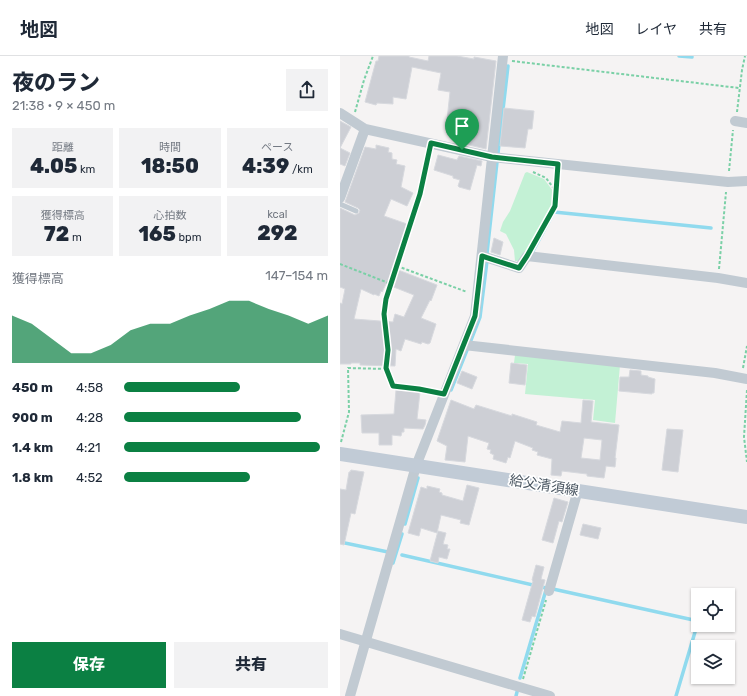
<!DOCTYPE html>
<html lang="ja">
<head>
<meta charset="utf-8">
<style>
  :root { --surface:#fff; --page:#f2f2f3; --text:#1f2937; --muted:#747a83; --line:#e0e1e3; --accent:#0b8043 }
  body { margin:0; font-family:Rubik,"Noto Sans JP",sans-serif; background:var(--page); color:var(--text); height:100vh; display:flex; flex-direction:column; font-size:15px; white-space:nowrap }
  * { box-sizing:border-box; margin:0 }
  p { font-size:13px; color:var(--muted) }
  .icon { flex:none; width:22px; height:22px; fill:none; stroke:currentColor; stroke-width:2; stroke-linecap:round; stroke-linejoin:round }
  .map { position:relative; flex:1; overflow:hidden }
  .panel { display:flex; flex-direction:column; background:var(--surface); width:340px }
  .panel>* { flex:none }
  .tools { position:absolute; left:351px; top:532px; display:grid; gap:8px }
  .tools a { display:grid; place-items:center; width:44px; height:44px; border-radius:0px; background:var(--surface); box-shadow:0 1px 3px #0004; font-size:20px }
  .pin { position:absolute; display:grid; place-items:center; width:34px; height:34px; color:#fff; margin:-41px -17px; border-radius:50% 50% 50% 0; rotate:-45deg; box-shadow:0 0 4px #0007 }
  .pin .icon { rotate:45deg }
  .round { display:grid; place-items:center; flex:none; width:42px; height:42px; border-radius:0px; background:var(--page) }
  .overview { display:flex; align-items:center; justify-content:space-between; height:68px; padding:0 12px }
  h1 { font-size:22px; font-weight:800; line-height:30px }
  .figures { display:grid; grid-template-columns:repeat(3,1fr); gap:6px; height:68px; padding:4px 12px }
  .figures div { display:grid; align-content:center; border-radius:0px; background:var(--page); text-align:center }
  .figures b { font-size:20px; font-weight:800 }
  .figures small { font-size:11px; font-weight:400 }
  .figures p { font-size:11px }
  .chart { height:112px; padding:8px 12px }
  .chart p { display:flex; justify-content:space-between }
  .chart svg { width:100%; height:72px; margin-top:4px; fill:var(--accent); opacity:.7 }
  .primary-button { display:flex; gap:8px; margin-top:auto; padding:8px 12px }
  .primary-button a { flex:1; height:46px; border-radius:0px; background:var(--accent); color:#fff; font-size:16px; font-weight:800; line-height:46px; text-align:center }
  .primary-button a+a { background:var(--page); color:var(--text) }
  ul { padding:0 12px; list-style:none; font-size:13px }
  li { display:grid; grid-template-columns:64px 48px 1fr; align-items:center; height:30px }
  li i { height:10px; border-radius:5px; background:var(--accent) }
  header { display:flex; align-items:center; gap:24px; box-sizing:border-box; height:56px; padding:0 20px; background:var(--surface); border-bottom:1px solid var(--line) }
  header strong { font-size:19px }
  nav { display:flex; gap:22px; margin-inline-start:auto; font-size:14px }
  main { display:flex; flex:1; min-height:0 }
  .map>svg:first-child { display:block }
</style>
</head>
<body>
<header>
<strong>地図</strong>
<nav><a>地図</a><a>レイヤ</a><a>共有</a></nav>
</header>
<main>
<section class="panel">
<div class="overview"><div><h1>夜のラン</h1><p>21:38 · 9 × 450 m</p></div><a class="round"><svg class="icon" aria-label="share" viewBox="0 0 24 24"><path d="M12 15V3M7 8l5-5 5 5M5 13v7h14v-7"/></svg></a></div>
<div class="figures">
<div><p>距離</p><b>4.05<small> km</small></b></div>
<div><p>時間</p><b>18:50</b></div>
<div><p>ペース</p><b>4:39<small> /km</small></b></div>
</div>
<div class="figures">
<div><p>獲得標高</p><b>72<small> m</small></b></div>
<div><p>心拍数</p><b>165<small> bpm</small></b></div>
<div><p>kcal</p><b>292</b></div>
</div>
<div class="chart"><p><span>獲得標高</span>147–154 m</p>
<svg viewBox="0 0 160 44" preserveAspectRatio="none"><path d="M0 44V15L10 20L20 29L30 38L40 38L50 33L60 24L70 20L80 20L90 15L100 11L110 6L120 6L130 11L140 15L150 20L160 15V44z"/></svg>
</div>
<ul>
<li><b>450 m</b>4:58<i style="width:57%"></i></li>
<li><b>900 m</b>4:28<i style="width:87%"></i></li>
<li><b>1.4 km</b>4:21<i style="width:96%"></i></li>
<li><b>1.8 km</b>4:52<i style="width:62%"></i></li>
</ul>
<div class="primary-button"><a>保存</a><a>共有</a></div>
</section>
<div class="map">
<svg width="407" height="640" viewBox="0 0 407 640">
  <rect width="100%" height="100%" fill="#f5f3f3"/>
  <!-- green -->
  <path fill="#c3f1d5" d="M187,116L204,123L213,135L212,151L181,205H175L174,194L166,178L160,175L163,166L170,155L185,117Z
    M175,299L280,309L275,367L253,364L255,344L185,338L188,308L174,307Z"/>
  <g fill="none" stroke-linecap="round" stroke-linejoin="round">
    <!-- stream -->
    <path stroke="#90daee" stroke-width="3.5" d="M339,0L352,1
      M158,97L168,10
      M193,195L214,156L371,172
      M147,197L157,106
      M131,284L140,261L147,205
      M111,334L127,294
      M65,468L78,422
      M0,486L48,496
      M62,499L206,532
      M53,507L62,478
      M213,533L358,565
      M180,622L206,534
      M176,640L177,636
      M336,640L358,566"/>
  </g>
  <!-- building -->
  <path fill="#cdcfd5" stroke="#d7d9de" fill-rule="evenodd" d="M39,0H69V1L88,5L89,0H117L134,3V1L156,5L146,93L125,88L126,75L106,73L110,36L98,34L101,17L72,11L66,43L53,41V48L37,47L36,49L25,46L36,5H38Z
    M164,52L194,55L192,73H188L185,92L160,90Z
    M0,65L11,71L0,92L10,97L5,110L0,108Z
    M36,89L49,92L48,96L52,97V103L57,104L56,108L65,110L61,131L73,137L67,150L51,143L44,160L67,168L53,212L97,229L91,245L90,244L81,262L96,268L90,287L88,288L82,286L81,288L65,283L61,295L56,293L55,310L20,309V307H11V308H0V247L2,248L5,233L0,231V152L15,159L19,157L20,154L18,152L5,146L25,91L36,93ZM46,228L74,239L64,261L55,258L53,266L14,263L21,233L34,239V238L39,240L41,235L42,236Z
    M98,99L117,104L119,100L142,105L141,110L137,109L130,134L119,131L118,130L120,124L113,122V120L94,114Z
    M154,182L163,186L160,199L151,196Z
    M171,307L187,309L185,329L169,327Z
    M290,314L301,315V319L308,320V321L315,323L314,337H312V338L279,335L280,321H289Z
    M122,315L137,321L132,333L117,327Z
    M56,334L80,336L77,363L86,364L85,369L83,373L64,372V376H62L61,380L52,379V389H39V377H22L21,359L54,358Z
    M111,344L134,353L136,349L172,360V358L197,366L196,369L220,376L222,365L241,367L243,344L253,345L251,366L279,369L275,402H276L275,411L266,410L264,422L247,420V418L222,415L221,420L211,419L212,403L197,399L198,396L192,394L193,392L175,385L170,402L168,401L166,407L153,403L154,399L150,397L151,394L147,393L149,387L128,380L125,406L105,404L107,390L97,385ZM244,382L262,384L260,404L241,402Z
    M327,373L343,374L338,416L322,414Z
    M11,414L24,416L15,458L11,457L4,489L0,488V433L6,434L9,416H10Z
    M127,429L139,432L129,469L120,467L121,464L101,459L97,477L81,472L79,480L68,477L81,431L87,433V430L100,433L99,436L102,437V439L123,445Z
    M214,442L228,446L222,466L219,465L213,487L202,484Z
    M243,468L261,472L258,483L240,479Z
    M98,475L106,477L103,488L108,489L107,493H110L107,503L99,501L98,507L90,505Z
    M196,509L204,511L201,523L205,524L195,561L192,560L190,566L182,564L193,525L192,524Z"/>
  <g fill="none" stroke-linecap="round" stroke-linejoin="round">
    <!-- path -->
    <path stroke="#7ad0a6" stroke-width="2" stroke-dasharray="3 2" stroke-linecap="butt" d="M172,5L399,32
      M15,56L24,24L33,0
      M397,56L402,14L405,0
      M88,97L80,138L46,243L44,258L48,294L46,313L53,330L79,333L95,336
      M389,115L393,74
      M193,116L206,122L215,134
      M193,190L215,149L217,118
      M0,208L51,228
      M57,210L127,236
      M379,213L386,136
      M403,312L407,290
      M407,334L404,381L407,406
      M1,386L9,356L8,312L46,313
      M183,623L206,544"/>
    <!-- lane -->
    <path stroke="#c1cad2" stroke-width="5" d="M0,148L16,155"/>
    <!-- street -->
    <path stroke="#c1cad2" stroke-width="10" d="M0,57L25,73L152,101L388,126L407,125
      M395,65L407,67
      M0,142L25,73
      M142,200L179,212L187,200L378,222L407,227
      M124,289L375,317L407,323
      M209,535L238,434
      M0,578L210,640
      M10,640L76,410L135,260L163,0"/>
    <!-- secondary -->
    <path stroke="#c1cbd6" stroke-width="14" d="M0,398L407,461"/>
  </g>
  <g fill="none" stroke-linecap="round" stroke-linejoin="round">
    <defs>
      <path id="route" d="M91,87L152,101L218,108L215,150L187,200L179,212L142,200L135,260L104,338L79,333L53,330L46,312L48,294L44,258L46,243L80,138Z"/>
    </defs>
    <!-- route casing -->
    <use href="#route" stroke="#fff" stroke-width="8"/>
    <!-- route -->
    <use href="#route" stroke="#0b8043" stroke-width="5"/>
  </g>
  <g text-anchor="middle" stroke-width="3.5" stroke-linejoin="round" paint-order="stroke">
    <!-- street labels -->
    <g font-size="14" fill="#4a5661" stroke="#fff">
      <text transform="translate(204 429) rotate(9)" y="5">給父清須線</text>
    </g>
  </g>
</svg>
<div class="tools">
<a><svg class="icon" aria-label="locate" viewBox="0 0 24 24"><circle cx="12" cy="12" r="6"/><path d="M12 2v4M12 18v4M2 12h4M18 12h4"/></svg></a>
<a><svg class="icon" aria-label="layers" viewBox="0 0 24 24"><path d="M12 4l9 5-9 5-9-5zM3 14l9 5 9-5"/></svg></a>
</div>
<div class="pin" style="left:122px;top:94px;background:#1e9e55"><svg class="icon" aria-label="arrive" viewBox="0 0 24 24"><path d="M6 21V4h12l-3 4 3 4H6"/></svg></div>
</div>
</main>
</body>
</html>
